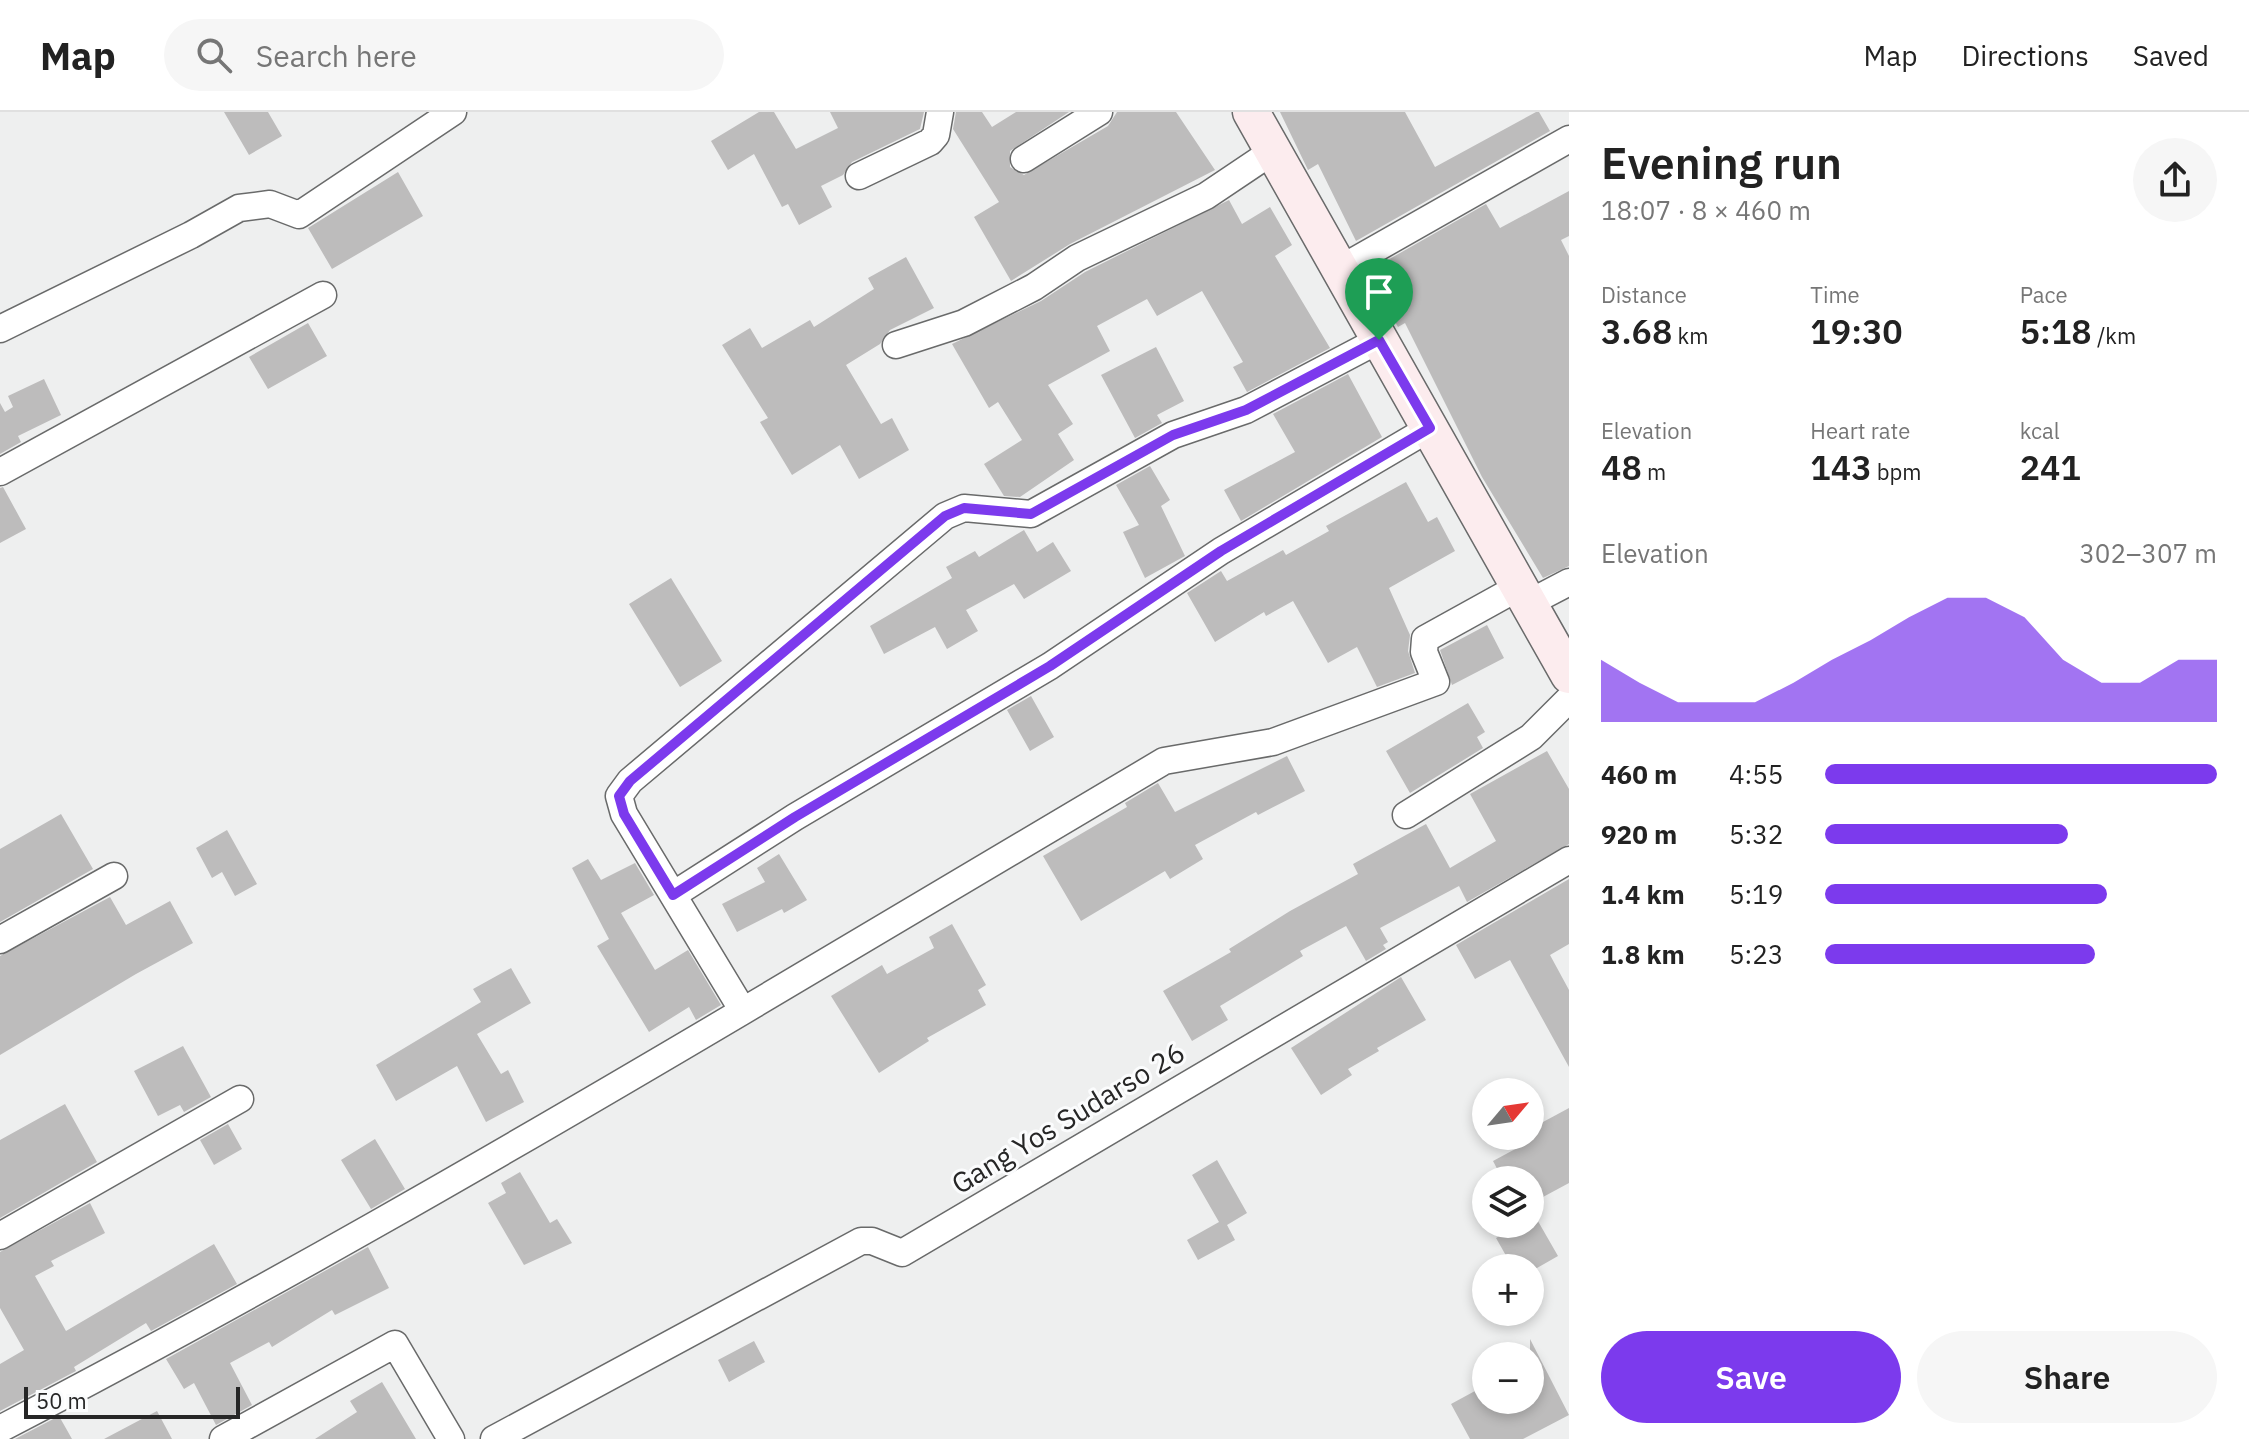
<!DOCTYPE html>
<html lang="en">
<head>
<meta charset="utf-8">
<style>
  :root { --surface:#fff; --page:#f6f6f6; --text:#222; --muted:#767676; --line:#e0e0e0; --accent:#7c3aed }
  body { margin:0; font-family:"IBM Plex Sans",sans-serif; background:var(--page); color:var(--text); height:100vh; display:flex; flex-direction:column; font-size:30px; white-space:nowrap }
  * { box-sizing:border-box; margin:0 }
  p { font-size:26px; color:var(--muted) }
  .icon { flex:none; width:44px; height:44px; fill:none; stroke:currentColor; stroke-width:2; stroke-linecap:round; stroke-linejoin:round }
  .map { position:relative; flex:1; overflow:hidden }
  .sheet { display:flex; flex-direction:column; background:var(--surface); width:680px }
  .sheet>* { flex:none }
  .needle { width:52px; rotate:61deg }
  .fabs { position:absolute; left:1472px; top:966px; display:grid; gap:16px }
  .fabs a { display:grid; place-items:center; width:72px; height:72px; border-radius:50%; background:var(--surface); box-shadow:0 4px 12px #0003; font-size:40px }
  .scale { position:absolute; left:24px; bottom:20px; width:216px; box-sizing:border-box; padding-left:8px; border:4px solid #262626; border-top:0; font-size:22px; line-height:28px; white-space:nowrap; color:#262626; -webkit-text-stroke:6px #fbfcfd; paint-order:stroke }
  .pin { position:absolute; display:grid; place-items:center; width:68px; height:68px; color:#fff; margin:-82px -34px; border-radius:50% 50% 50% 0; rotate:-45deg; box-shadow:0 0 8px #0007 }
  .pin .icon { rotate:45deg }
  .round { display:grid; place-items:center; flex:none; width:84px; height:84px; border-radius:42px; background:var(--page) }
  .summary { display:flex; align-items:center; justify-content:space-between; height:136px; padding:0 32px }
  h1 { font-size:44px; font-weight:600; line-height:60px }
  .metrics { display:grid; grid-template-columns:repeat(3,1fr); gap:12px; height:136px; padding:8px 32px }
  .metrics div { display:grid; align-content:center }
  .metrics b { font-size:34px; font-weight:600 }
  .metrics small { font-size:22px; font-weight:400 }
  .metrics p { font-size:22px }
  .chart { height:224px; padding:16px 32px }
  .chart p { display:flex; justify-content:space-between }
  .chart svg { width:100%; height:144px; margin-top:8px; fill:var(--accent); opacity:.7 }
  .cta { display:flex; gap:16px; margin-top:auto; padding:16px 32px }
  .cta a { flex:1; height:92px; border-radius:48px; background:var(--accent); color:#fff; font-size:32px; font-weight:600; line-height:92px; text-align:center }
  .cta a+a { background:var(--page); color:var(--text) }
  ul { padding:0 32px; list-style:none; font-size:26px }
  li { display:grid; grid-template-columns:128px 96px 1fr; align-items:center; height:60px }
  li i { height:20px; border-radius:10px; background:var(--accent) }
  header { display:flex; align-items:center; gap:48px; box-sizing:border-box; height:112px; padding:0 40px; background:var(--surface); border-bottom:2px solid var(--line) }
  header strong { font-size:38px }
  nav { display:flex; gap:44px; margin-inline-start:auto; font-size:28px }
  .search { width:560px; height:72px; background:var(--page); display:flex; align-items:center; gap:20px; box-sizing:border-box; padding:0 28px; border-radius:44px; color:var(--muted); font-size:30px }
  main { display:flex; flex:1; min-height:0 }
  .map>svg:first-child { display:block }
</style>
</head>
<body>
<header>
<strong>Map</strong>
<div class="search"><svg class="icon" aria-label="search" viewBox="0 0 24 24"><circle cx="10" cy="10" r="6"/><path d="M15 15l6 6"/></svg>Search here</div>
<nav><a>Map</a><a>Directions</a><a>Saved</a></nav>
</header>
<main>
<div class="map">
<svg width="1569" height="1327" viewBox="0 0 1569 1327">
  <rect width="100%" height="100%" fill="#eeefef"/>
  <!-- building -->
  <path fill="#bdbcbc" d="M224,0H268L282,24L249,43Z
    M759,0H774L796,37L838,16L830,0H924L920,17L852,50L843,63L821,74L832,95L799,113L788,92L782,95L754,42L728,58L711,29Z
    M956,0H982L992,15L1016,0H1069L1010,39V55L1024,63L1108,14L1117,0H1176L1215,58L1070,132L1011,169L974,105L999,90L953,17Z
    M1280,0H1405L1435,55L1536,0H1539L1550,19L1356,129L1318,52L1308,58Z
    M398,60L423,104L332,157L308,116Z
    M1569,79V124L1561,128L1569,144V454L1543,466L1482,365L1405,211L1398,215L1368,164L1374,161L1372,157L1486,92L1500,116Z
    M1229,88L1242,112L1270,95L1292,133L1275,144L1330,236L1247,280L1233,255L1243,250L1202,179L1157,204L1147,187L1097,214L1110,239L1048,273L1073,312L1058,322L1074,348L1020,385L1004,384L984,352L1022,328L998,290L989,296L952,232L1041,189L1085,160Z
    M906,145L934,196L890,218L880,232L846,253L881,312L892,306L909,338L859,367L840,333L792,363L760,310L768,306L722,233L750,216L762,236L810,208L814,215L874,177L868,166Z
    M308,211L327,244L268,277L249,245Z
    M1156,235L1184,289L1157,303L1162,311L1135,326L1101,263Z
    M1348,262L1382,325L1241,409L1224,378L1295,340L1273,302Z
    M44,267L61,303L18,324L21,330L0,342V291L5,300L13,295L8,284Z
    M1150,354L1170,388L1161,394L1185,444L1145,466L1123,420L1139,413L1116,373Z
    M1406,370L1428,410L1437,405L1455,439L1389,476L1410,523L1408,539L1415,561L1377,575L1357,535L1328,551L1293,489L1266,504L1264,500L1215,530L1187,481L1221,459L1227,469L1283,438L1286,443L1329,419L1326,414Z
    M3,375L26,417L0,431V376Z
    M1024,418L1037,440L1053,430L1071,459L1024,487L1014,472L966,498L978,519L947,537L935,515L884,542L870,514L952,466L946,455L975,439L979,445Z
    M671,466L722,549L680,575L629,492Z
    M1487,513L1504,546L1452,573L1440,538Z
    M1031,584L1054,625L1030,639L1007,598Z
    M1468,591L1485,620L1477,625L1483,636L1410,681L1386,639Z
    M1547,639L1569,677V732L1467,790L1459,774L1380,816L1388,830L1383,833L1386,837L1366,849L1346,814L1300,839L1303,844L1220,894L1228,908L1192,929L1163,879L1231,840L1229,837L1290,799L1358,762L1353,752L1426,712L1450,756L1496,729L1470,682Z
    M1287,644L1305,679L1258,703L1256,700L1195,733L1203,747L1170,767L1165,759L1081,809L1043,744L1127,695L1125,691L1158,671L1175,700Z
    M61,702L93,757L0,810V737Z
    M227,718L257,772L235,784L222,760L212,766L196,736Z
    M779,742L807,788L784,801L782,797L737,820L722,792L765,770L757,756Z
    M588,747L601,768L635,751L654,783L621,801L655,858L688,838L721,893L696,908L689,895L649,920L597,834L609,827L572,756Z
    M1569,767V832L1550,843L1569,878V955L1510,848L1475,867L1456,833Z
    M110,785L126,813L170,789L193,831L136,862L0,943V844Z
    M952,812L986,873L978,878L986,893L927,926L929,929L879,961L831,884L882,853L887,862L934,836L929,825Z
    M511,856L531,891L477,922L501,962L508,958L524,990L486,1010L457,954L396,989L376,953L481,890L473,877Z
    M1401,865L1426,908L1377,936L1379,939L1348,957L1352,963L1321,983L1291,936Z
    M183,934L211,985L184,1000L180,993L158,1004L134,959Z
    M65,992L97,1050L0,1106V1028Z
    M1569,996V1071L1530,1092V1068H1503L1493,1049L1530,1029V1017Z
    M228,1012L242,1037L214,1053L200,1028Z
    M375,1027L405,1077L371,1097L341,1048Z
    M1217,1048L1247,1101L1227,1113L1235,1128L1198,1148L1187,1128L1219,1110L1192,1063Z
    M520,1060L550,1111L557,1107L572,1131L524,1153L488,1091L506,1081L501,1071Z
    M90,1091L105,1121L51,1149L54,1154L35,1164L66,1219L214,1132L237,1172L151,1219L146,1211L74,1255L76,1259L0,1299V1252L24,1238L0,1196V1140Z
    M1535,1104L1558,1144L1537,1156H1513L1496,1126L1521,1112H1530Z
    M368,1135L389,1176L335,1203L332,1198L272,1235L269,1230L230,1251L252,1293L216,1313L194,1271L184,1277L166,1247Z
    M1530,1227L1569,1303L1523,1327H1470L1451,1292L1486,1273V1288H1530Z
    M754,1229L765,1250L729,1270L718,1248Z
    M382,1270L416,1327H315L357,1300L350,1289Z
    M157,1299L172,1327H104Z
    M59,1304L72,1327H15Z"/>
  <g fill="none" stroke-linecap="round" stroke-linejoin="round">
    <defs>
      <path id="street" d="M1024,47L1099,0
        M859,64L930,30L936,23L940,0
        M1340,157L1569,27
        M0,217L191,123L239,96L270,92L299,103L453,0
        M896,233L964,211L1034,175L1077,146L1206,84L1273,39
        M0,360L323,183
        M1529,491L1569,470
        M1406,703L1531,625L1569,587
        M673,783L795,705L1050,554L1221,439L1430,316
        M0,828L114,764
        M743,899L1164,649L1273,630L1436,570L1424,540L1425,527L1519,475
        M0,1124L240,987
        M0,1317C252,1186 498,1044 743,899L624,702L619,684L630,669L945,404L964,396L1031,402L1173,323L1246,298L1379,228
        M223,1327L395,1232L451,1327
        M494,1327L861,1129H872L902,1141L1569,748"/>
      <path id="secondary" d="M1251,0L1569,563"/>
    </defs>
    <!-- street casing -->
    <use href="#street" stroke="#696a6a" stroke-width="29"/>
    <!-- secondary casing -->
    <use href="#secondary" stroke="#696a6a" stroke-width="39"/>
    <!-- street -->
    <use href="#street" stroke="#fff" stroke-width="26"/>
    <!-- secondary -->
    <use href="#secondary" stroke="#fcecee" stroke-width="36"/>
  </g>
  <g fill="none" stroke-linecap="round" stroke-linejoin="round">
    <defs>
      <path id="route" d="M1379,228L1430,316L1221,439L1050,554L795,705L673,783L624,702L619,684L630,669L945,404L964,396L1031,402L1173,323L1246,298Z"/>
    </defs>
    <!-- route casing -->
    <use href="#route" stroke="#fff" stroke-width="16"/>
    <!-- route -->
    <use href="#route" stroke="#7c3aed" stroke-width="10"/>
  </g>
  <g text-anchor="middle" stroke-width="6" stroke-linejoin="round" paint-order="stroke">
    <!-- street labels -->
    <g font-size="28" fill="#262626" stroke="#fbfcfd">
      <text transform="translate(1068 1006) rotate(-31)" y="10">Gang Yos Sudarso 26</text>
    </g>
  </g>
</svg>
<div class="fabs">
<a><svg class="needle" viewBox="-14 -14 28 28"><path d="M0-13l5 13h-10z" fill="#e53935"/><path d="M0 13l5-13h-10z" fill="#767676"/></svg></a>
<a><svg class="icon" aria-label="layers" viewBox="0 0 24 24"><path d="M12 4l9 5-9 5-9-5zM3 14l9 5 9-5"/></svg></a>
<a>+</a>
<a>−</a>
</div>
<div class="scale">50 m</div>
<div class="pin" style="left:1379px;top:228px;background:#1e9e55"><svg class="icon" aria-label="arrive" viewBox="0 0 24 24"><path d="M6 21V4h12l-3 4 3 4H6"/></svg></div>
</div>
<section class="sheet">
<div class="summary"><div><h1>Evening run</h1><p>18:07 · 8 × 460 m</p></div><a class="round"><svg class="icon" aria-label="share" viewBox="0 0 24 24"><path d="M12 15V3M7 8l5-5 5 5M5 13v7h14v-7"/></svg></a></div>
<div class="metrics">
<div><p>Distance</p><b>3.68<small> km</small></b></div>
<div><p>Time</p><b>19:30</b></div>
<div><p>Pace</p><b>5:18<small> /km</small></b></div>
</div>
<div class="metrics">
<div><p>Elevation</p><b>48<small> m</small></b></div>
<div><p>Heart rate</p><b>143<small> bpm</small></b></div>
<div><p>kcal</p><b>241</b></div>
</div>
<div class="chart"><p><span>Elevation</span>302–307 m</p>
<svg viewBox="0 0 160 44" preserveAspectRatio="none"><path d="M0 44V25L10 32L20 38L30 38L40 38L50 32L60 25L70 19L80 12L90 6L100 6L110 12L120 25L130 32L140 32L150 25L160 25V44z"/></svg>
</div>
<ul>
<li><b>460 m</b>4:55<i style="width:100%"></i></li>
<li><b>920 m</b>5:32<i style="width:62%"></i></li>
<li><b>1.4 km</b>5:19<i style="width:72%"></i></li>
<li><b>1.8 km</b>5:23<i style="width:69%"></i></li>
</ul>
<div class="cta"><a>Save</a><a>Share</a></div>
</section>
</main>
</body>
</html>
